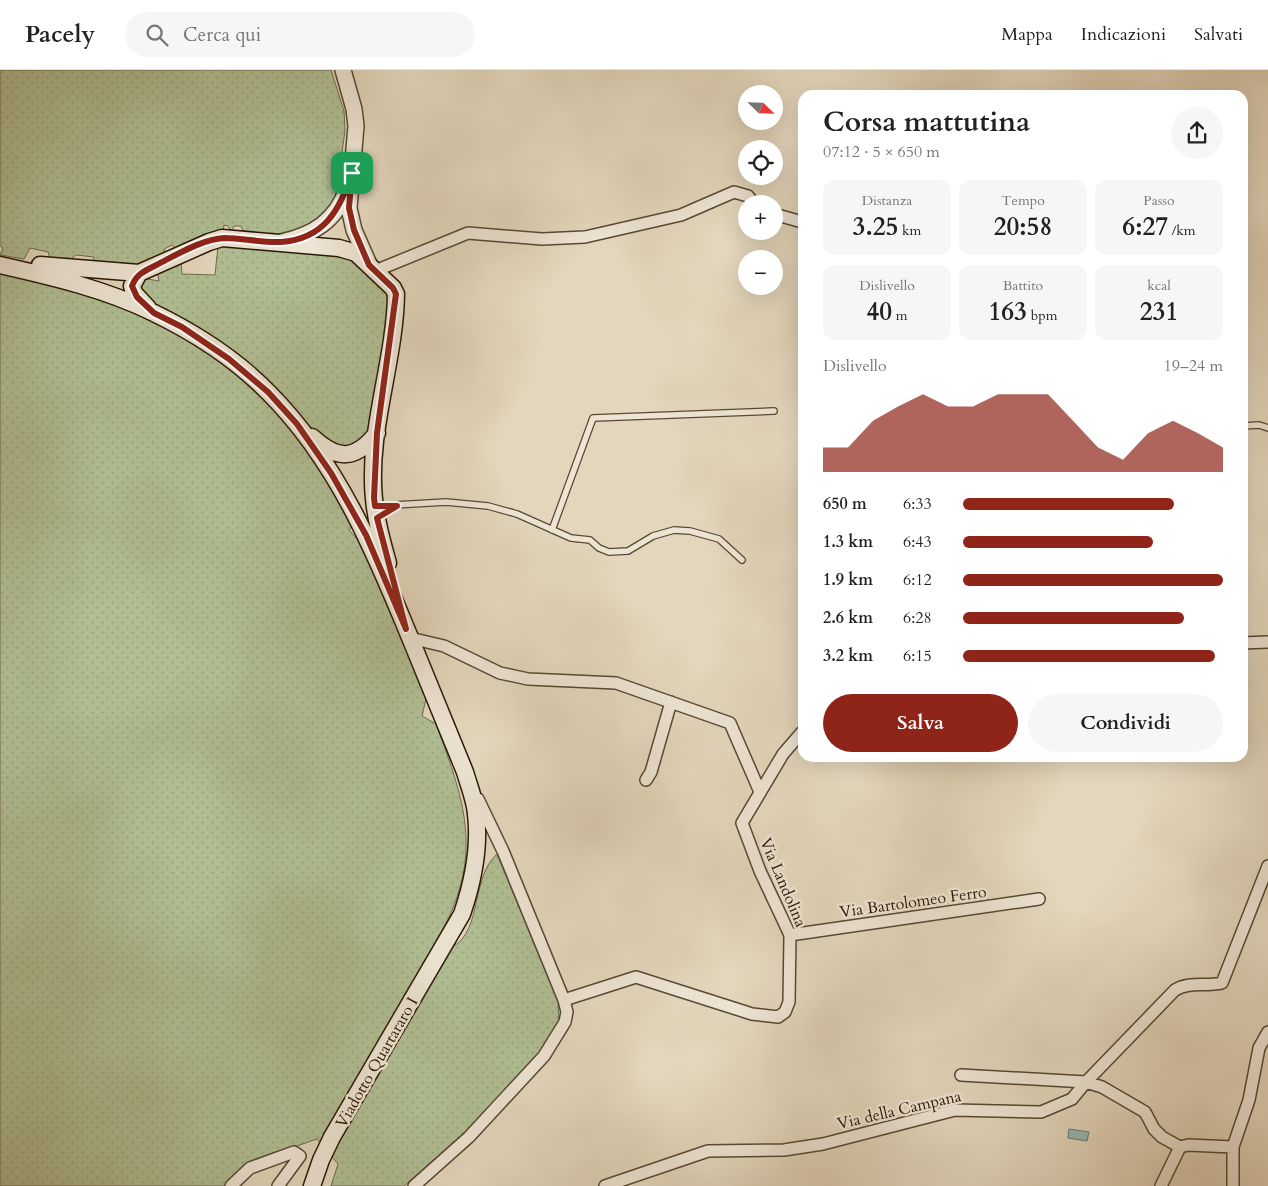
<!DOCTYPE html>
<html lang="it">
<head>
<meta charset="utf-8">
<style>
  :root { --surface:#fff; --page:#f6f6f6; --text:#222; --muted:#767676; --line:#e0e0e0; --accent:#8f2418 }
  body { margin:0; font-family:Cardo,serif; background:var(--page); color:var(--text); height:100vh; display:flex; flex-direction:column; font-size:19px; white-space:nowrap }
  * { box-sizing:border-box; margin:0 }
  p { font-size:16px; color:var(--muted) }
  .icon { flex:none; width:28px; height:28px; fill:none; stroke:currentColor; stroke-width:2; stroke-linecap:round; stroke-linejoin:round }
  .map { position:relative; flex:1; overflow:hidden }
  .panel { position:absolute; left:798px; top:20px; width:450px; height:672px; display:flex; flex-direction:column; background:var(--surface); border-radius:15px; box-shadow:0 5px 20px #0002 }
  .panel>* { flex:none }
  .needle { width:32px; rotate:113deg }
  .controls { position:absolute; left:738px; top:15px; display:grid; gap:10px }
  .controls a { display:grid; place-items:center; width:45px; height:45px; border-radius:50%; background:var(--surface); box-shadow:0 5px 20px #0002; font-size:25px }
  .pin { position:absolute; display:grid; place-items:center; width:42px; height:42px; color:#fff; margin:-21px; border-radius:10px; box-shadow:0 2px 8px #0006 }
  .round { display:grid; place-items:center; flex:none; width:52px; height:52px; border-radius:26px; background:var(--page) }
  .head { display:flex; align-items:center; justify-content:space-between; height:85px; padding:0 25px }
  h1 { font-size:28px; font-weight:700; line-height:38px }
  .stats { display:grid; grid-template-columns:repeat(3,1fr); gap:8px; height:85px; padding:5px 25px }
  .stats div { display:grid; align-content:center; border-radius:12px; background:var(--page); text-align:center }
  .stats b { font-size:25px; font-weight:700 }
  .stats small { font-size:14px; font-weight:400 }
  .stats p { font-size:14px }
  .chart { height:140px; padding:10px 25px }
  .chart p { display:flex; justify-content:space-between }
  .chart svg { width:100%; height:90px; margin-top:5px; fill:var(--accent); opacity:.7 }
  .primary-button { display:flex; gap:10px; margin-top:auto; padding:10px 25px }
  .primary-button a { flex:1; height:58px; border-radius:30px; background:var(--accent); color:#fff; font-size:20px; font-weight:700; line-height:58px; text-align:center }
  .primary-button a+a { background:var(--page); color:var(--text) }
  ul { padding:0 25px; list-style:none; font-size:16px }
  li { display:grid; grid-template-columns:80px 60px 1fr; align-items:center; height:38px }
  li i { height:12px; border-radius:6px; background:var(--accent) }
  header { display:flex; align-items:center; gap:30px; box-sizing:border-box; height:70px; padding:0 25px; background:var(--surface); border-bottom:1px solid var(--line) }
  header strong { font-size:24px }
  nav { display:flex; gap:28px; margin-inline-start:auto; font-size:18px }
  .search { width:350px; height:45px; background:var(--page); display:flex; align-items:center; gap:12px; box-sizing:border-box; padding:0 18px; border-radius:28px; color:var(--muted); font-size:19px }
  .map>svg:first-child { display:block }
</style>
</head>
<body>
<header>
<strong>Pacely</strong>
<div class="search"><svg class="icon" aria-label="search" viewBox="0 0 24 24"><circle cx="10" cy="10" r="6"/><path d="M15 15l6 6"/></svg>Cerca qui</div>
<nav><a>Mappa</a><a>Indicazioni</a><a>Salvati</a></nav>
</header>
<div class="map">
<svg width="1268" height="1116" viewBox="0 0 1268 1116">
  <defs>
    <pattern id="grass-dots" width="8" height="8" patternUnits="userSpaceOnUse" patternTransform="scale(1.25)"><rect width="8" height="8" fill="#b0be93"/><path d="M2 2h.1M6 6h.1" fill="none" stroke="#98a37d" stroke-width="1.8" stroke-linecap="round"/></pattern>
    <pattern id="water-ripples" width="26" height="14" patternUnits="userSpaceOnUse" patternTransform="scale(1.25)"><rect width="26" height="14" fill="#96b8b7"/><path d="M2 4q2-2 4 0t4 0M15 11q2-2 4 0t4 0" fill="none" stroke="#819d9c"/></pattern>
  </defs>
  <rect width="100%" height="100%" fill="#e3d6bc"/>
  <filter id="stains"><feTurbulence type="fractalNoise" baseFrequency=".004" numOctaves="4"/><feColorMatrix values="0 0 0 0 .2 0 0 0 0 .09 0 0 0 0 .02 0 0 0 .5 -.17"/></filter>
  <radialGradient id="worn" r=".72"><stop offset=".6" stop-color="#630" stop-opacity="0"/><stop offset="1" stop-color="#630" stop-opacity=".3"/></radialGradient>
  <!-- grass -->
  <path fill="url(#grass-dots)" stroke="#6d6b4c" d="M0,0H331L344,41L345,61L335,130L320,151L285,166L244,164L241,156H234L231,162L228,156L224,155L223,163L205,166L175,178L172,175L164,179L165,184L144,195H93L94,187L76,185L66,193L51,191L48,182L30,178L24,189L0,185L3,178L0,176Z
    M218,176L346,184L386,221L390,233L371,359L364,371L342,379L324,372L280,323L238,285L208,264L149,230L140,220L142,208L159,211L157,201L181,190L182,204L215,205Z
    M0,204L16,206C48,214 81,221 112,232C189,260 270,323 316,392C329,412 340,433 353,454L349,460L356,468L360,469L426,629L422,646L436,654C467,737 484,788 437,870L447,872L454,876C482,859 471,807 497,784L558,931L559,951L540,982L464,1063L404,1116H331L338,1094L317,1069L294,1077L227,1116H0Z"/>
  <!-- water -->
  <path fill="url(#water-ripples)" stroke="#6b7870" d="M1069,1059L1089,1062L1087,1071L1068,1068Z"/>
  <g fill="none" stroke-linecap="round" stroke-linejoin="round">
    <defs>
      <path id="service" d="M1242,356L1259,355L1268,358
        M377,436L446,432L488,436L517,444L571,468L590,470L599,478L609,482L628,481L653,466L674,460L690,461L719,469L742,490
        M378,447L396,437
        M552,460L593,348L774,341"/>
      <path id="minor" d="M774,144L802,152
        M375,201L468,163L542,169L585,167L681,145L734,122L748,126L754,134
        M410,568L444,576L500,603L528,609L616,613L730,653L760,722
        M1242,573L1268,572
        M646,710L651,702L671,632
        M790,865L1039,829
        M564,930L636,907L752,944L778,947L785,942L789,932L790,865L760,801L742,753L783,684L802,662
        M961,1005L1086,1012L1175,920C1190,911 1205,917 1222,913L1268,796
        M231,1116L250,1098L294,1082L300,1086L278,1116
        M414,1116L469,1067L544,986L565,952L567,942L564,930L503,781L478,729
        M605,1116L708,1081L784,1080L823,1074L955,1040L1041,1042L1072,1029L1086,1012L1102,1017L1145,1042L1154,1059L1162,1067L1180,1077L1188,1075L1233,1077
        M1161,1116L1180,1077
        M1233,1116V1077L1249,1030L1259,978L1268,962"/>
      <path id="tertiary" d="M343,0L354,39L356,56L349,138L354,160L369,194
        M281,172C313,165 336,151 347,119"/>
      <path id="secondary" d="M0,195C53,207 105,219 154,243C195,263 237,290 269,323C337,391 375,482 411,570C429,614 447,658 465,702C469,716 475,730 476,744C480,778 473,812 462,844L332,1067L321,1090L312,1116
        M40,195L139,203L209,172L222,168L339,178L356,183L393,218L396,224C395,292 367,361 374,429C376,451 382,472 388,493
        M139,203L132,216L134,223L148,238
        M312,367C337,390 355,391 377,363"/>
    </defs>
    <!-- service casing -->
    <use href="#service" stroke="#584834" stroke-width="8"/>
    <!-- minor casing -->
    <use href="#minor" stroke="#584834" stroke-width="14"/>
    <!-- tertiary casing -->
    <use href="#tertiary" stroke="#584834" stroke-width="18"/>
    <!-- secondary casing -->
    <use href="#secondary" stroke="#2a1806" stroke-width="19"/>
    <!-- service -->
    <use href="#service" stroke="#ede4d3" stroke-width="5.5"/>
    <!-- minor -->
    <use href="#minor" stroke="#ede4d3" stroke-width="11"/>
    <!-- tertiary -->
    <use href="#tertiary" stroke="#ede4d3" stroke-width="15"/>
    <!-- secondary -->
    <use href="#secondary" stroke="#ede4d3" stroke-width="16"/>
  </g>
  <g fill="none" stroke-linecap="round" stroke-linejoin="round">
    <defs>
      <path id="route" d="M352,103L349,138L354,160L369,195L393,218L396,224L377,363L374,428L375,436H397L377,448L406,559L366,465L331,403L297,354L268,322L229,289L182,257L154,243L137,227L132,216C137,202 148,200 160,193C178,184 203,169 224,168C243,168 262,173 281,172C324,169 340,140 352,103Z"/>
    </defs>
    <!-- route casing -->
    <use href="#route" stroke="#fff" stroke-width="10"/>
    <!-- route -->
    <use href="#route" stroke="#8f2418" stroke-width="6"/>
  </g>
  <g text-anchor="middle" stroke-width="5" stroke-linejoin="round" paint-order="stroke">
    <!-- street labels -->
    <g font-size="16" fill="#2a1806" stroke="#ede4d3">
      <text transform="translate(784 812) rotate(67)" y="6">Via Landolina</text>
      <text transform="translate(913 831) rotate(-8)" y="6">Via Bartolomeo Ferro</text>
      <text transform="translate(376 992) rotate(-60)" y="6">Viadotto Quartararo I</text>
      <text transform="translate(899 1039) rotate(-13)" y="6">Via della Campana</text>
    </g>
  </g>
  <rect width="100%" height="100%" filter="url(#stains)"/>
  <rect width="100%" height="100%" fill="url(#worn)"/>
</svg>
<div class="controls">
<a><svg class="needle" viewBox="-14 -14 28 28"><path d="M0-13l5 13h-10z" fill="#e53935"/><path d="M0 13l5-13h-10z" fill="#767676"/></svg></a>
<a><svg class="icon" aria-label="locate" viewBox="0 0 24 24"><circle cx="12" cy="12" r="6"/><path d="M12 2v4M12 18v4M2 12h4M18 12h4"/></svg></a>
<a>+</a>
<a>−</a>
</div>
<div class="pin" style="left:352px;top:103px;background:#1e9e55"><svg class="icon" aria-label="arrive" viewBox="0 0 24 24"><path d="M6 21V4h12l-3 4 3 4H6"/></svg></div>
<section class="panel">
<div class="head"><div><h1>Corsa mattutina</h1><p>07:12 · 5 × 650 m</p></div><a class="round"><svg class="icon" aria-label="share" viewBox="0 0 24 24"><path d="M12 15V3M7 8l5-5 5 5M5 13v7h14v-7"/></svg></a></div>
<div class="stats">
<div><p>Distanza</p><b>3.25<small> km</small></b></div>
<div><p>Tempo</p><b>20:58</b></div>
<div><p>Passo</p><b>6:27<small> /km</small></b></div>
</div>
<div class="stats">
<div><p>Dislivello</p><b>40<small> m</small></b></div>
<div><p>Battito</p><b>163<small> bpm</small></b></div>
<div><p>kcal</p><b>231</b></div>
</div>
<div class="chart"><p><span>Dislivello</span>19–24 m</p>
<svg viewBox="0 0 160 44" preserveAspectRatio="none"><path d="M0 44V32L10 32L20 19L30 12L40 6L50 12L60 12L70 6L80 6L90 6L100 19L110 32L120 38L130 25L140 19L150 25L160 32V44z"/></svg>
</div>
<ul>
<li><b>650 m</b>6:33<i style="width:81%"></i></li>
<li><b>1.3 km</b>6:43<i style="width:73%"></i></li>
<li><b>1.9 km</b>6:12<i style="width:100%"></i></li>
<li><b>2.6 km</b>6:28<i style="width:85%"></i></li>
<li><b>3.2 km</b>6:15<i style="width:97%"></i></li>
</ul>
<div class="primary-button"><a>Salva</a><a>Condividi</a></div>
</section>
</div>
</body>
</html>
